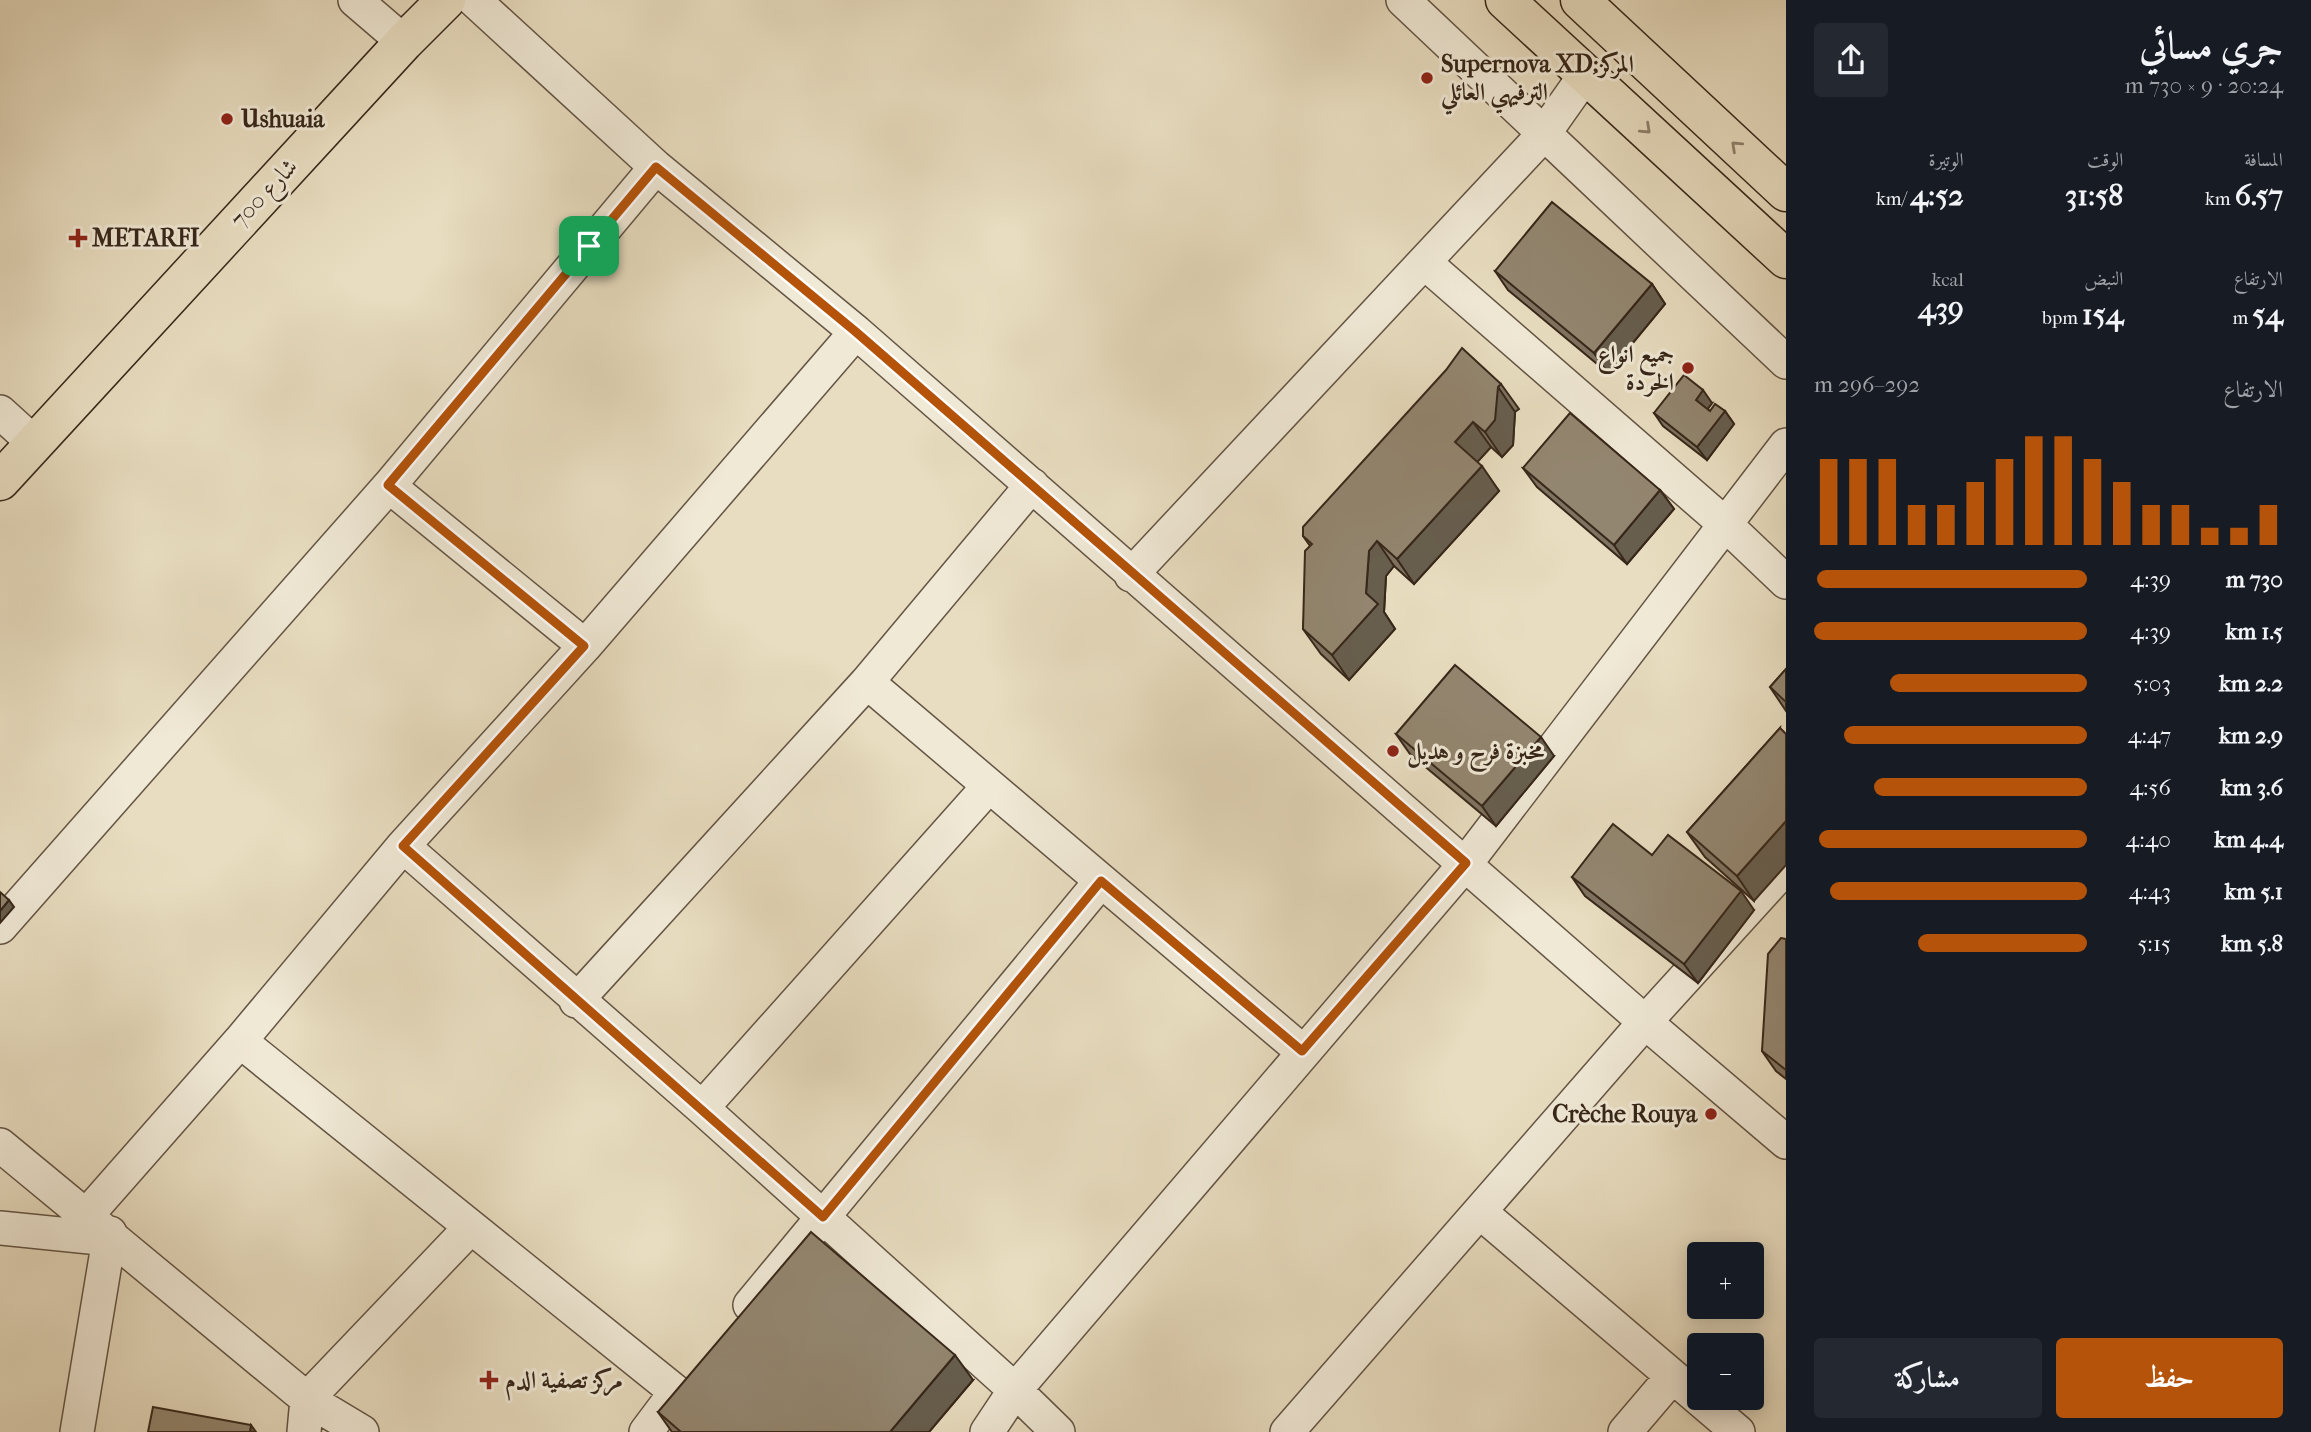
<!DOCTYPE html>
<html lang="ar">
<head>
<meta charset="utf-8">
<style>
  :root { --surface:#171b24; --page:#242831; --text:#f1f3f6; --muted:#9ea1a6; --accent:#b45309 }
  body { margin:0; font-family:"IM FELL French Canon",Amiri,serif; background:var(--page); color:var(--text); direction:rtl; height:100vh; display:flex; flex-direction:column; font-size:26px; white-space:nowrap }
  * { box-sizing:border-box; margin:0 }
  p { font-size:23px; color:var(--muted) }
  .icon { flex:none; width:38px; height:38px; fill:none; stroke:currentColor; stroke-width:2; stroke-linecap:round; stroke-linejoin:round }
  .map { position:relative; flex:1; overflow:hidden; direction:ltr }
  .panel { display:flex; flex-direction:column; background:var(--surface); width:525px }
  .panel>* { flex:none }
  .buttons { position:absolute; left:1687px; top:1242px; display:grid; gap:14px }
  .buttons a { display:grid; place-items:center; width:77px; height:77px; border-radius:7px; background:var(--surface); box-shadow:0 4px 18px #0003; font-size:35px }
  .pin { position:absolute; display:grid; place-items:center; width:60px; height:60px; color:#fff; margin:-30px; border-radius:14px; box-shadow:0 4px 10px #0006 }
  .round { display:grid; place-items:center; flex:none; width:74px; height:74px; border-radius:7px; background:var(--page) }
  .headline { display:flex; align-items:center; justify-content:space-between; height:119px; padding:0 28px }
  h1 { font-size:38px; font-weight:800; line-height:52px }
  .metrics { display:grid; grid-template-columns:repeat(3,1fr); gap:10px; height:119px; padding:7px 28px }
  .metrics div { display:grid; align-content:center }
  .metrics b { font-size:30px; font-weight:800 }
  .metrics small { font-size:19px; font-weight:400 }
  .metrics p { font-size:19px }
  .chart { height:196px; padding:14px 28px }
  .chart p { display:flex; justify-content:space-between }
  .chart svg { width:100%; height:126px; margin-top:7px; stroke:var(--accent); stroke-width:6 }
  .action { display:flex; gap:14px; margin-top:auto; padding:14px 28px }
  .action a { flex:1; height:80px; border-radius:7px; background:var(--accent); color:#fff; font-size:28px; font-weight:800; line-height:80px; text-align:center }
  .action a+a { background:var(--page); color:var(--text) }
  ul { padding:0 28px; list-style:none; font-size:23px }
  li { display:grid; grid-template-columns:112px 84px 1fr; align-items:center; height:52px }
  li i { height:18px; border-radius:9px; background:var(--accent) }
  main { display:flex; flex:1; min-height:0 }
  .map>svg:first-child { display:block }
</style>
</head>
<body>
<main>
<section class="panel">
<div class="headline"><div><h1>جري مسائي</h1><p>20:24 · 9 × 730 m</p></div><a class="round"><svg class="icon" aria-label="share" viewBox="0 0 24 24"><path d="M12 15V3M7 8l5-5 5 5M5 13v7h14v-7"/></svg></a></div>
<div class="metrics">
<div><p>المسافة</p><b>6.57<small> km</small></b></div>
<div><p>الوقت</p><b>31:58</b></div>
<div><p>الوتيرة</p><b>4:52<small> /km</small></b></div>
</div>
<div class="metrics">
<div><p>الارتفاع</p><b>54<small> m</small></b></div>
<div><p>النبض</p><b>154<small> bpm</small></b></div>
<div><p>kcal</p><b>439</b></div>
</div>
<div class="chart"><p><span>الارتفاع</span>292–296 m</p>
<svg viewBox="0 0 160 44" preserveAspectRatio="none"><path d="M5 44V14M15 44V14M25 44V14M35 44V30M45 44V30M55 44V22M65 44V14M75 44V6M85 44V6M95 44V14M105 44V22M115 44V30M125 44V30M135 44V38M145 44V38M155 44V30"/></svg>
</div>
<ul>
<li><b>730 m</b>4:39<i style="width:99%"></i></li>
<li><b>1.5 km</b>4:39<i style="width:100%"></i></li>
<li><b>2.2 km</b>5:03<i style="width:72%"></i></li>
<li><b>2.9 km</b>4:47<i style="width:89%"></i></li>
<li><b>3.6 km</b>4:56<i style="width:78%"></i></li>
<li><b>4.4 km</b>4:40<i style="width:98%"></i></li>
<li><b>5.1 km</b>4:43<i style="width:94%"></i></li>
<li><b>5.8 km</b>5:15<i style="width:62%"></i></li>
</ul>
<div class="action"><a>حفظ</a><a>مشاركة</a></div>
</section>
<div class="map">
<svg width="1786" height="1432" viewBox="0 0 1786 1432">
  <rect width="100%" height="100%" fill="#e8ddc0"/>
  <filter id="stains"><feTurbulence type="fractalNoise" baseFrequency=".00286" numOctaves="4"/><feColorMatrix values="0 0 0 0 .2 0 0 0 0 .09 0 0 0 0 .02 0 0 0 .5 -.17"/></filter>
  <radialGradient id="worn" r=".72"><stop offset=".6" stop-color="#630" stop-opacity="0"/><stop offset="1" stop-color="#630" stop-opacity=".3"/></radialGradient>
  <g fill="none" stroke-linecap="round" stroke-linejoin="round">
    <defs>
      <path id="minor" d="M355,0L404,42
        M474,0L656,167L856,332L1645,1022L1786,1142
        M1403,0L1786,362
        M1424,262L1725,524L1786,582
        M0,412L33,442
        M389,486L585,646
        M1131,575L1543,135L1586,74
        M867,682L1302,1051
        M403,846L585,646L856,332
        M0,927L389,486L656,167
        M576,1001L867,682L1032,485
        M240,1041L676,1392L646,1432
        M702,1108L989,786
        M0,1145L86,1216
        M1480,1212L1738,1432
        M0,1228L109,1239
        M750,1305L1101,881
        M77,1432L110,1233
        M304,1432L307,1399L471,1227
        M362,1432L307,1399L86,1216L240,1041L403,846L702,1108L1015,1390L1058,1432
        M987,1432L1015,1390L1466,863L1786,445
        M1287,1432L1645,1022L1786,867
        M1625,1432L1671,1378"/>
      <path id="major" d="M1505,0L1786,259
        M1580,0L1786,192
        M0,481L404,42L446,0"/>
    </defs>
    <!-- minor casing -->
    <use href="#minor" stroke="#635444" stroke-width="36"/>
    <!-- major casing -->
    <use href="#major" stroke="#37271a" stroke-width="41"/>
    <!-- minor -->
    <use href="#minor" stroke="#f0e9d6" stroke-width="33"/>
    <!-- major -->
    <use href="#major" stroke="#e8ddc0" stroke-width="38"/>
  </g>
  <!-- wall -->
  <path fill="#7e7360" stroke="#37271a" stroke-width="2" d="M1495,271L1652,284L1665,304L1608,373L1508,290Z
    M1501,384L1519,409L1515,412L1513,445L1502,457L1491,447L1477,462L1499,491L1414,584L1394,566L1386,576L1384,612L1395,629L1349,680L1321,654L1303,629L1310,546L1303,536Z
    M1712,403L1707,409L1710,411H1725L1734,424L1707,460L1663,426L1654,413Z
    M1523,468L1660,490L1674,509L1627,564L1537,487Z
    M1786,669V711L1770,687Z
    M1780,728L1754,901L1705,857L1687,832Z
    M1396,734L1554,756L1496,826L1410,754Z
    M1652,855L1754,910L1698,983L1585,896L1572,877Z
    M1786,939V1079L1776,1071L1762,1051Z
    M973,1380L929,1432H672L658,1412Z"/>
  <!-- shaded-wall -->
  <path fill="#675e4e" stroke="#37271a" stroke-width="2" d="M1652,284L1665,304L1608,373L1594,353Z
    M1498,387L1515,412L1513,445L1502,457L1485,432Z
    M1703,390L1712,403L1705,413L1696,400Z
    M1725,411L1734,424L1707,460L1697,447Z
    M1473,422L1491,447L1473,467L1455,442Z
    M1482,466L1499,491L1414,584L1397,559Z
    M1660,490L1674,509L1627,564L1614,545Z
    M1377,541L1394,566L1386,576L1384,612L1395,629L1349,680L1332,655L1366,593L1369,551Z
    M1541,737L1554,756L1496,826L1482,806Z
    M1786,821V865L1754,901L1737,876Z
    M1741,891L1754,910L1698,983L1684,964Z
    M9,900L14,907L0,923V911Z
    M955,1355L973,1380L929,1432H890Z
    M251,1425L256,1432H250Z"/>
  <!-- building -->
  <path fill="#938670" stroke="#37271a" stroke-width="2" d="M1552,202L1652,284L1594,353L1495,271Z
    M1462,348L1501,384L1498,387L1495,420L1485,432L1473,422L1455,442L1482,466L1397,559L1377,541L1369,551L1366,593L1378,604L1332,655L1303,629L1305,551L1312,544L1303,536V527L1446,370Z
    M1684,375L1703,390L1696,400L1710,411L1715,404L1725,411L1697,447L1654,413Z
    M1570,413L1660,490L1614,545L1523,468Z
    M1455,665L1541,737L1482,806L1396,734Z
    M1786,669V702L1770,687Z
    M1780,728L1786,734V821L1737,876L1687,832Z
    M1613,824L1652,855L1668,835L1741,891L1684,964L1572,877Z
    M0,892L9,900L0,911Z
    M1781,938L1786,939V1070L1762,1051L1768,954Z
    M811,1232L955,1355L890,1432H681L658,1412Z
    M153,1407L251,1425L250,1432H148Z"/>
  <!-- one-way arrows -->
  <defs><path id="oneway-chevron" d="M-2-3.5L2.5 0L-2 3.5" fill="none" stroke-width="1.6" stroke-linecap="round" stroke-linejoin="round" transform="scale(1.75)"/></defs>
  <g stroke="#90826d">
    <use href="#oneway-chevron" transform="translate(1646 129) rotate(43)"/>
    <use href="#oneway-chevron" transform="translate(1736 146) rotate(-137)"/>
  </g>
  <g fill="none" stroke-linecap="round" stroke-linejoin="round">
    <defs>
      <path id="route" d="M656,167L856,332L1466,863L1302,1051L1101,881L823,1217L403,846L584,646L388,485Z"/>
    </defs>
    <!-- route casing -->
    <use href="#route" stroke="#fff" stroke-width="14"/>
    <!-- route -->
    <use href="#route" stroke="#b45309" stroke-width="9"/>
  </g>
  <!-- markers -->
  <g fill="#8f2418" stroke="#f0e9d6" stroke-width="2.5">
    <circle cx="1427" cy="78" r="7"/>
    <circle cx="227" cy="119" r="7"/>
    <path d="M74.5 227.5h7v7h7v7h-7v7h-7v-7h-7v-7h7z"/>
    <circle cx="1688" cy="368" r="7"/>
    <circle cx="1393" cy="751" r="7"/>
    <circle cx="1711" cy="1114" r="7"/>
    <path d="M485.5 1369.5h7v7h7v7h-7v7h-7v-7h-7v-7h7z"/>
  </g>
  <g text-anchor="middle" stroke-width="6" stroke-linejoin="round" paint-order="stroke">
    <!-- poi labels -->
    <g font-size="24" font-weight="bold" fill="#37271a" stroke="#f0e9d6" text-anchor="start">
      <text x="1441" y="72">Supernova XD;المركز<tspan x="1441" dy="28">الترفيهي العائلي</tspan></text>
      <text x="241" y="127">Ushuaia</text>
      <text x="92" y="246">METARFI</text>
      <text x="1674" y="362" text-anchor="end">جميع انواع<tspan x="1674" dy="28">الخردة</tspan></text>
      <text x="1407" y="759">مخبزة فرح و هديل</text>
      <text x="1697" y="1122" text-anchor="end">Crèche Rouya</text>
      <text x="505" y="1388">مركز تصفية الدم</text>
    </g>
    <!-- street labels -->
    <g font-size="24" fill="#37271a" stroke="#f0e9d6">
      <text transform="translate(264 193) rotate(-47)" y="8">شارع 700</text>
    </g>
  </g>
  <rect width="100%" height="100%" filter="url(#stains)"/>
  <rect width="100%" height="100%" fill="url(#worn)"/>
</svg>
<div class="buttons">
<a>+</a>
<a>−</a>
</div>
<div class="pin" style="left:589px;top:246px;background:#1e9e55"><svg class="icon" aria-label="arrive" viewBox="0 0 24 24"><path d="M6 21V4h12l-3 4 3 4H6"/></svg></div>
</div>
</main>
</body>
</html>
